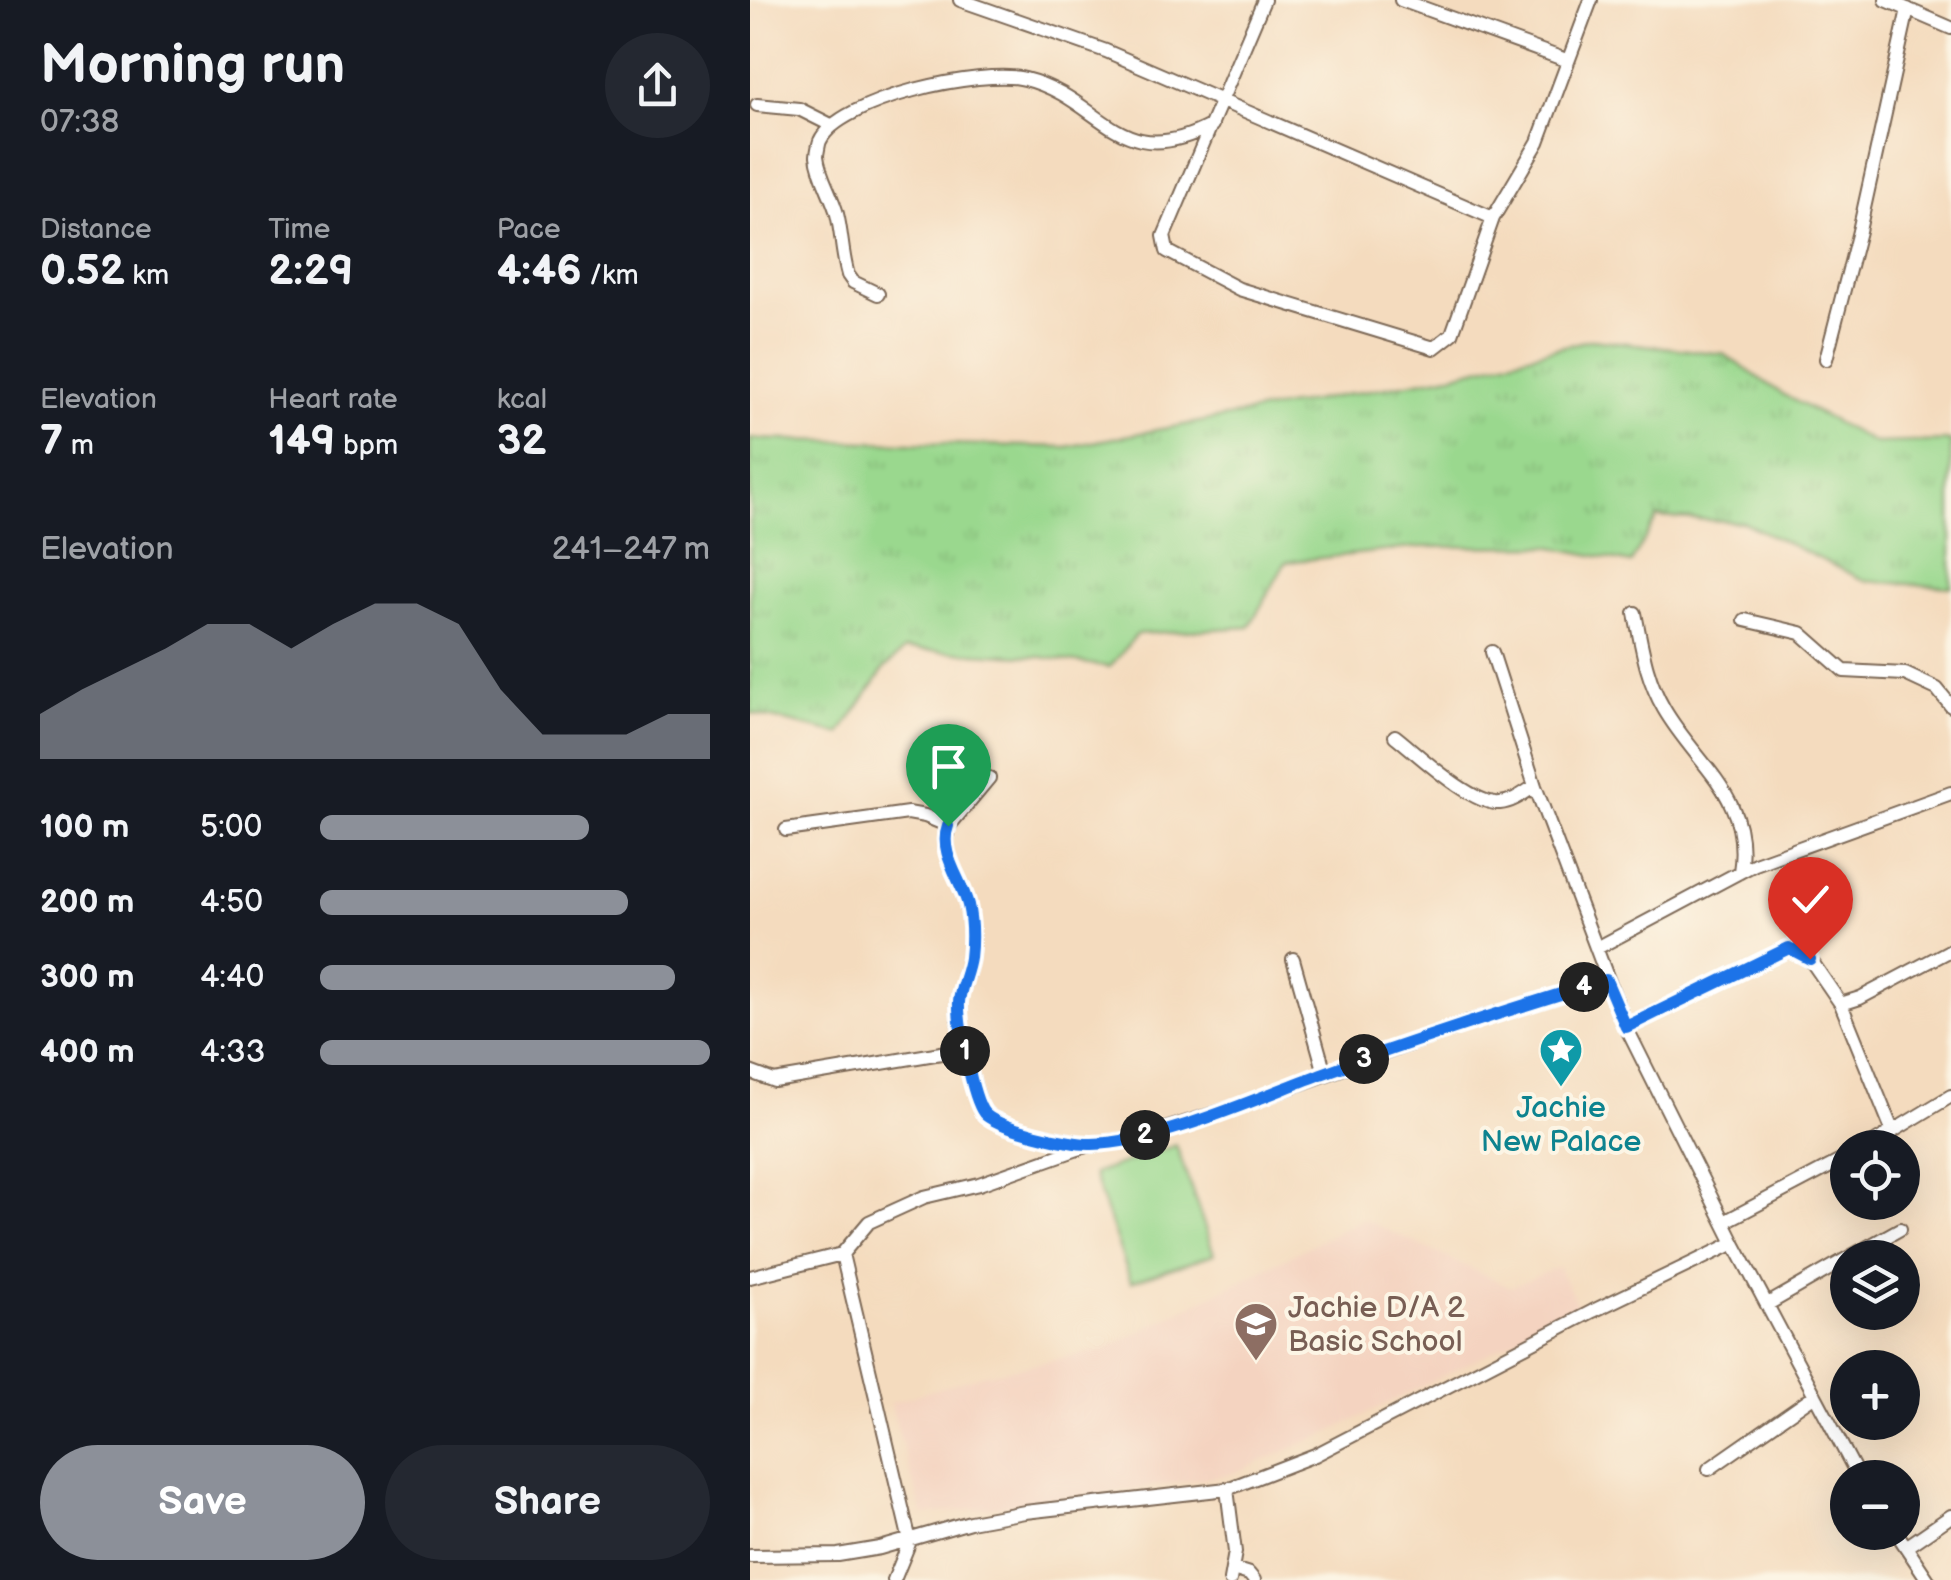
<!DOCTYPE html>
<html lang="en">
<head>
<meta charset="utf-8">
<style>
  :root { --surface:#171b24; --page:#242831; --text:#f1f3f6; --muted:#9ea1a6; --accent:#8c9099 }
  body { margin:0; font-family:"Balsamiq Sans",sans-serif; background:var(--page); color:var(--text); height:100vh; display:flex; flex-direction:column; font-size:38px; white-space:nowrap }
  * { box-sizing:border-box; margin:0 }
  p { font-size:32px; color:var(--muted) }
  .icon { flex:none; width:55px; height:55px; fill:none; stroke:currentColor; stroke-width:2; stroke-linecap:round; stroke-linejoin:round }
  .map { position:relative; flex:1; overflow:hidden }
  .details { display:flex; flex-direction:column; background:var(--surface); width:750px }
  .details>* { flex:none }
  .fabs { position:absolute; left:1080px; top:1130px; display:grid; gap:20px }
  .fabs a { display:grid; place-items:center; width:90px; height:90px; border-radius:50%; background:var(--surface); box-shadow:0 10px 40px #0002; font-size:50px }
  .pin { position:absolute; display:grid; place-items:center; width:85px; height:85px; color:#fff; margin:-102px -42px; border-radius:50% 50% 50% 0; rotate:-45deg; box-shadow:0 0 10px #0007 }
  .pin .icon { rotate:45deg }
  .km { position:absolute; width:50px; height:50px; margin:-25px; border-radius:50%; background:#222; color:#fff; font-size:28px; line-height:50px; text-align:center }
  .round { display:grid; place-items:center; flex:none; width:105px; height:105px; border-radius:52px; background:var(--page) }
  .summary { display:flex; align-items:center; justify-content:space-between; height:170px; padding:0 40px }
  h1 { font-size:55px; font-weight:700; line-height:75px }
  .stats { display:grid; grid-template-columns:repeat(3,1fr); gap:15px; height:170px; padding:10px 40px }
  .stats div { display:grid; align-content:center }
  .stats b { font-size:42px; font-weight:700 }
  .stats small { font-size:28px; font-weight:400 }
  .stats p { font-size:28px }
  .chart { height:280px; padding:20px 40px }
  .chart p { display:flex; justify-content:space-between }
  .chart svg { width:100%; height:180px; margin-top:10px; fill:var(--accent); opacity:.7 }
  .cta { display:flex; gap:20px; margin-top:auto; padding:20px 40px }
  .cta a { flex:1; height:115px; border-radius:60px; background:var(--accent); color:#fff; font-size:40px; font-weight:700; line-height:115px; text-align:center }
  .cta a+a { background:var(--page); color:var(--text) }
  ul { padding:0 40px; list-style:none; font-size:32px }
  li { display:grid; grid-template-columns:160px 120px 1fr; align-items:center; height:75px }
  li i { height:25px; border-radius:12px; background:var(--accent) }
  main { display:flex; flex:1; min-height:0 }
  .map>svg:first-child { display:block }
</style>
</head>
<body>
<main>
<section class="details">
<div class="summary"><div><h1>Morning run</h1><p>07:38</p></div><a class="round"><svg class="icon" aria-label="share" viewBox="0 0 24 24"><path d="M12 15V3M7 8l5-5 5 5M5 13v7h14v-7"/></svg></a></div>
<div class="stats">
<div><p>Distance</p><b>0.52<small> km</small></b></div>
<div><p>Time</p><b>2:29</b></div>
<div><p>Pace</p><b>4:46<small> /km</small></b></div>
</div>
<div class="stats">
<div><p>Elevation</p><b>7<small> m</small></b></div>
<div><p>Heart rate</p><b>149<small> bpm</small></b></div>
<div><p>kcal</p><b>32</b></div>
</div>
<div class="chart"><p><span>Elevation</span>241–247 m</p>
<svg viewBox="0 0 160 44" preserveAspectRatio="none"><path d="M0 44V33L10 27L20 22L30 17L40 11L50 11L60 17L70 11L80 6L90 6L100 11L110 27L120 38L130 38L140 38L150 33L160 33V44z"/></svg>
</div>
<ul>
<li><b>100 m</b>5:00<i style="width:69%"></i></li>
<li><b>200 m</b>4:50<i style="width:79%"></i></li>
<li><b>300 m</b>4:40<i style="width:91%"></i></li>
<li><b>400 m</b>4:33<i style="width:100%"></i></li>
</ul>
<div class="cta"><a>Save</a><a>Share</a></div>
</section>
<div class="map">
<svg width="1201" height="1580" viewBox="0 0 1201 1580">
  <defs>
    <pattern id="grass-tufts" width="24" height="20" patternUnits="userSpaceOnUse" patternTransform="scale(2.5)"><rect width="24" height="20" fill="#9ad88e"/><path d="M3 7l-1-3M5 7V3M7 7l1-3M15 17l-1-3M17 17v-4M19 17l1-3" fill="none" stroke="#86ba7a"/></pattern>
  </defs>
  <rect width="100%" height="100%" fill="#fcf5e5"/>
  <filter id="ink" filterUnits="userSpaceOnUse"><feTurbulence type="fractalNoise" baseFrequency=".01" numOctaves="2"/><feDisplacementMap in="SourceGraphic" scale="20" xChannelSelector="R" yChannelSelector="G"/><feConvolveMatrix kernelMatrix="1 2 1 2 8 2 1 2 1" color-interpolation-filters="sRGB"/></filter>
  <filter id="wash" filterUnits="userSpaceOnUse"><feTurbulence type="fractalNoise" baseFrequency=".0048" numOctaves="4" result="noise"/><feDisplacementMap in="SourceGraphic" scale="40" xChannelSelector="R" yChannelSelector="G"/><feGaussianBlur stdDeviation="2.25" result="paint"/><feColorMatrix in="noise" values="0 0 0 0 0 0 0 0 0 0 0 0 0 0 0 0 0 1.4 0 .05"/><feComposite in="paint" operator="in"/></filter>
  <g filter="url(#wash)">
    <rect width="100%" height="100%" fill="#f4dbbe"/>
    <!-- built -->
    <path fill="#f4d3c0" d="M613,1219L761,1287L808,1267L829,1308L576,1434L481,1474L355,1494L173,1515L140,1403L232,1375L353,1350Z"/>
    <!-- grass -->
    <path fill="url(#grass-tufts)" stroke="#6a8156" stroke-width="2.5" d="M842,339L973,354L1034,395L1125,443L1201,441V587L1116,581L993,522L907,517L881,563L798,546L670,547L536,562L499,627L387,634L360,667L291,657L155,649L134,669L90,734L0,713V439L316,447L701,375Z"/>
    <!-- pitch -->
    <path fill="#9ad88e" stroke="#6a8156" stroke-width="2.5" d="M426,1145L464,1254L381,1282L343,1174Z"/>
  </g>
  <g filter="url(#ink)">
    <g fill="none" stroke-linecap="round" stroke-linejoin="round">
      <defs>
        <path id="street" d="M210,0L356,51L743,218
          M514,0L414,236L417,251L489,289L684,348L702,334L743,218L788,142L841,0
          M651,0L816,60
          M1136,0L1201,28
          M7,105L49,109L81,125
          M128,294L103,282L98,275C92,255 92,234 87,214C82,195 69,176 67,156C67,154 69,143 70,141C88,99 233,68 275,79C353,98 368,175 462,125
          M1076,359L1109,231L1158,9
          M885,613C892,648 896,678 914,709C947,766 1002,796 990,872
          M995,620L1051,633L1094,671L1155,674L1187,689L1201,706
          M742,652L785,786L876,1027L984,1243L1109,1478
          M645,736C667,753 722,806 750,803C763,802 774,793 785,786
          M239,778L199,826C188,853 214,882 218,908C222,929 223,950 218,971C215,980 210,991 209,1001C206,1034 222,1077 231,1109C249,1132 307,1138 336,1144
          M36,830L158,813L175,816L199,826
          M847,948L1005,864L1201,793
          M543,959L575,1073
          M1091,1004L1143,1132
          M876,1027L1039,948L1060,959L1091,1004L1110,998L1201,950
          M0,1072L24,1081L215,1049
          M1115,1148L1201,1096
          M974,1222L1098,1157
          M92,1254L160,1541L144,1580
          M1098,1258L1150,1229
          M0,1277L92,1254L119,1222L174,1197L229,1184L339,1145L387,1138L489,1106L726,1020L856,981
          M1018,1304L1098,1258
          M959,1469L1065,1395
          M477,1489L485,1552L480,1580
          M1146,1532L1178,1580
          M1156,1547L1201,1516
          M0,1556L88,1555L130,1548L220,1522L275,1512L477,1489L565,1455L843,1311L984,1243
          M483,1569L499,1574L504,1580"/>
      </defs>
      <!-- street casing -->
      <use href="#street" stroke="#7c6856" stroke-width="16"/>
      <!-- street -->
      <use href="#street" stroke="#fff" stroke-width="12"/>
    </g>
  </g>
  <g fill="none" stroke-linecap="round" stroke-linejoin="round" filter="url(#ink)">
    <defs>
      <path id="route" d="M198,826C188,853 212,880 218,905C222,923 222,940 220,958C218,973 210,988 209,1002C208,1022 222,1098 234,1113C246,1128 322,1145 342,1144C412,1142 507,1098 574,1073C667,1039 761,1009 856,980L876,1027L1039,948L1060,959"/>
    </defs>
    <!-- route casing -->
    <use href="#route" stroke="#fff" stroke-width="20"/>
    <!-- route -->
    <use href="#route" stroke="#1a73e8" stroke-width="12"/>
  </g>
  <!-- icons -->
  <defs>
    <symbol id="sight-pin" viewBox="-11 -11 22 30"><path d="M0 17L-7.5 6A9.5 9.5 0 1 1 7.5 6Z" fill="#0f9aa8" stroke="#fcf5e5"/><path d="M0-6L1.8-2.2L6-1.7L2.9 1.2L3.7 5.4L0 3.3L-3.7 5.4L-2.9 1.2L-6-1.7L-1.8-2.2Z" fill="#fff"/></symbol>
    <symbol id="school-pin" viewBox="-11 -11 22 30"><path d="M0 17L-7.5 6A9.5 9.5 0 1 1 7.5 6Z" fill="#8d6e63" stroke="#fcf5e5"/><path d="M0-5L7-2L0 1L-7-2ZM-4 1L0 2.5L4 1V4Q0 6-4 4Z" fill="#fff"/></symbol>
  </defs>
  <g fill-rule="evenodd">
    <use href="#sight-pin" x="786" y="1025" width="50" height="68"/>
    <use href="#school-pin" x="481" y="1299" width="50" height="68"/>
  </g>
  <g text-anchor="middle" stroke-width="8" stroke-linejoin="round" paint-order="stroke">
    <!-- culture labels -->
    <g font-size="30" fill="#0d838f" stroke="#fcf5e5">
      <text x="811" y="1117">Jachie<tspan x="811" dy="34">New Palace</tspan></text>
    </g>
    <!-- education labels -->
    <g font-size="30" fill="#785e54" stroke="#fcf5e5" text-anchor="start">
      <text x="538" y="1317">Jachie D/A 2<tspan x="538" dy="34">Basic School</tspan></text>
    </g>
  </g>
</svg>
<div class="fabs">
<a><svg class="icon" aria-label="locate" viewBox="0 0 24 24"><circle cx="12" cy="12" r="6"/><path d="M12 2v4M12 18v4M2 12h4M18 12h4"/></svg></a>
<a><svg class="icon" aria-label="layers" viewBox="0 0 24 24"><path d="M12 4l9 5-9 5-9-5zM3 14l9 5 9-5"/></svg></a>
<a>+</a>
<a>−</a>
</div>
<div class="pin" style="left:198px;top:826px;background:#1e9e55"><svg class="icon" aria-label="arrive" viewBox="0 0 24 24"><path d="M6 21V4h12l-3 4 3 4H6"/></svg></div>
<div class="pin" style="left:1060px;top:959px;background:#d93025"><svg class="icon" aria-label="check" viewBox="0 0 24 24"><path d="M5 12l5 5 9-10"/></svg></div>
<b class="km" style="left:215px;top:1051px">1</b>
<b class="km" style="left:395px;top:1135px">2</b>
<b class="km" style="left:614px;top:1059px">3</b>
<b class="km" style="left:834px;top:987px">4</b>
</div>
</main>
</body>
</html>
